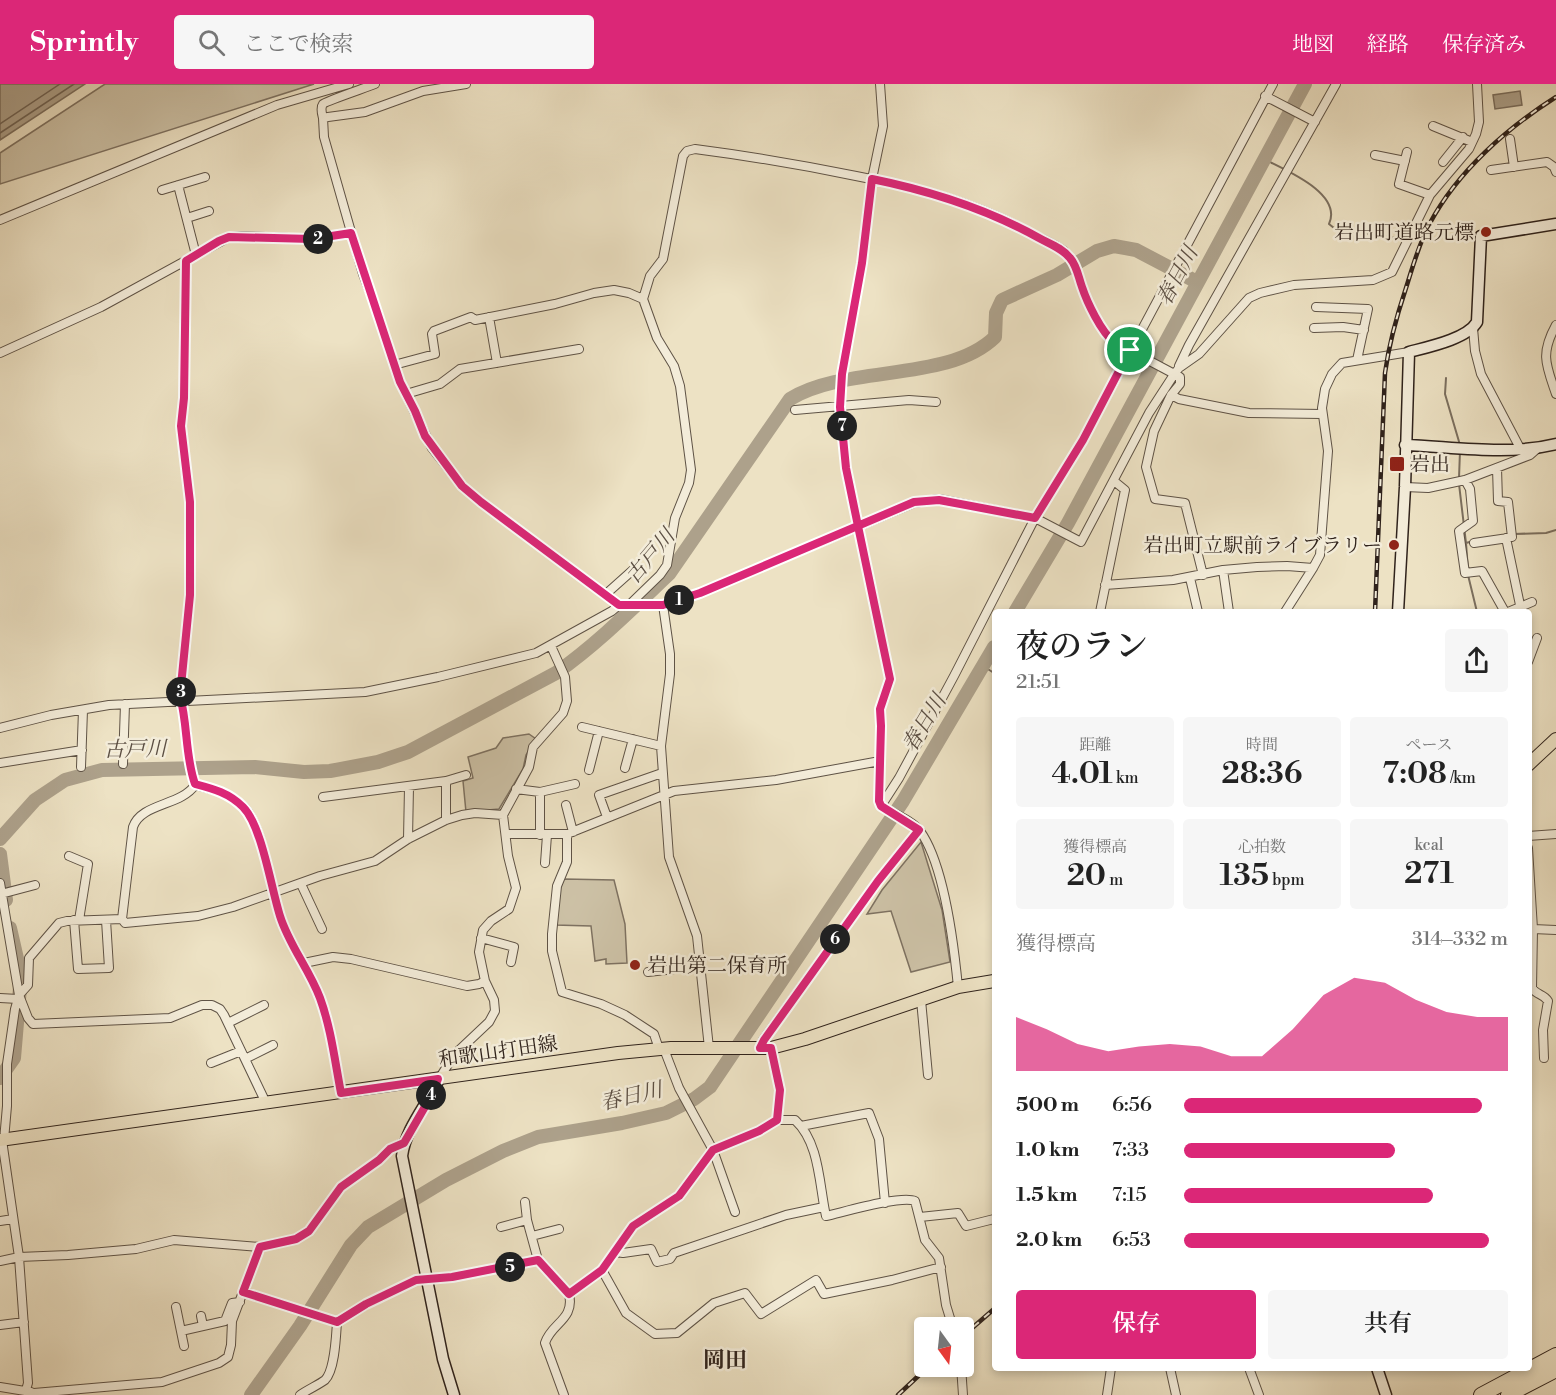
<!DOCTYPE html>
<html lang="ja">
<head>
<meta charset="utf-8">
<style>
  :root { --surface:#fff; --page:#f6f6f6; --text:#222; --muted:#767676; --accent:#db2777 }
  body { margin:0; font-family:"Libre Bodoni","Noto Serif JP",serif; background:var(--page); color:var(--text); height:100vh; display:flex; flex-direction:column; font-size:22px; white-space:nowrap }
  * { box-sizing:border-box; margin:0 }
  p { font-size:20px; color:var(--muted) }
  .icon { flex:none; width:33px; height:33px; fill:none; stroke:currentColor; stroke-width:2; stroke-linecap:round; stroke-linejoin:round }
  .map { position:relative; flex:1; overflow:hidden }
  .details { position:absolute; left:992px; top:525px; width:540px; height:762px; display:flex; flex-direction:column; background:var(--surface); border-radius:6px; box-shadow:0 3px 9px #0003 }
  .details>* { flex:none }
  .needle { width:39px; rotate:165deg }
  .tools { position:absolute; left:914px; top:1233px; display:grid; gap:12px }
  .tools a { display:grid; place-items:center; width:60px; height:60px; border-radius:6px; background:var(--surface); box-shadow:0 3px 9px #0003; font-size:30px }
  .pin { position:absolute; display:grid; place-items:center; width:51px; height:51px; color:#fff; margin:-26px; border:3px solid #fff; border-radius:50%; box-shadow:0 2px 6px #0007 }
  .km { position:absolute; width:30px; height:30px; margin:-15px; border-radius:50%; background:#222; color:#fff; font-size:16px; line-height:30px; text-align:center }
  .round { display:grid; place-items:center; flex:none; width:63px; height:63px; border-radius:6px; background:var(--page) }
  .overview { display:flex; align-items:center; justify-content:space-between; height:102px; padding:0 24px }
  h1 { font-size:33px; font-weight:600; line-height:45px }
  .metrics { display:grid; grid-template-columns:repeat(3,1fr); gap:9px; height:102px; padding:6px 24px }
  .metrics div { display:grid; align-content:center; border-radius:6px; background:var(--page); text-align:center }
  .metrics b { font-size:30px; font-weight:600 }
  .metrics small { font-size:16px; font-weight:400 }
  .metrics p { font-size:16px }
  .chart { height:168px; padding:12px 24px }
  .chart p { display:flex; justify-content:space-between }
  .chart svg { width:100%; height:108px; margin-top:6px; fill:var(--accent); opacity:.7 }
  .primary-button { display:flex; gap:12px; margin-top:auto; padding:12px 24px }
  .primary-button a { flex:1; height:69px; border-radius:6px; background:var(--accent); color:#fff; font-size:24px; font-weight:600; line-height:69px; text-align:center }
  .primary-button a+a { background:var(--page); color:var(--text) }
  ul { padding:0 24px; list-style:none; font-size:20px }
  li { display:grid; grid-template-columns:96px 72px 1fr; align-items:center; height:45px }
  li i { height:15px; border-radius:8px; background:var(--accent) }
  header { display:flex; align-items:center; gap:36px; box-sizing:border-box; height:84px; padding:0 30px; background:var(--accent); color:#fff }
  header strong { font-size:28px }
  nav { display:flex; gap:33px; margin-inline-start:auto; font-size:21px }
  .search { width:420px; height:54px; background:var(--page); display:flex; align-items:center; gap:15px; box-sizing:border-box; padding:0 21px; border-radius:6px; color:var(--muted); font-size:22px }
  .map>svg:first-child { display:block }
</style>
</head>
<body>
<header>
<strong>Sprintly</strong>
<div class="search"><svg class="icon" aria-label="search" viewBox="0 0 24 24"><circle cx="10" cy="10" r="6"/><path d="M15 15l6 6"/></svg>ここで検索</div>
<nav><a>地図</a><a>経路</a><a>保存済み</a></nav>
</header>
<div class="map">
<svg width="1556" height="1311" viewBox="0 0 1556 1311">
  <rect width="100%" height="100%" fill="#ede2c4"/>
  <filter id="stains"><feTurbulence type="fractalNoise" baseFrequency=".00333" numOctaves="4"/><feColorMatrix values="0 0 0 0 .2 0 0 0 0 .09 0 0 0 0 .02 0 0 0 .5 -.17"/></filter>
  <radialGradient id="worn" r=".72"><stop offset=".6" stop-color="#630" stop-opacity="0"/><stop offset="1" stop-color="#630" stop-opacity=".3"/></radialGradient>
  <!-- green -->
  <path fill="#cdc2a7" stroke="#7e7262" stroke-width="1.5" d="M105,0H314L0,100V69Z
    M529,650L536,655L526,671L523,685L499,725L466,728L463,697L473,694L468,673L496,664L503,654Z
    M921,758L942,826L950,878L911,888L891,827L867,830L882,806Z
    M564,795L614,796L625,840L627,879L606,880V875L595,877L591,842L555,841L560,804Z"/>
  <!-- water -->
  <path fill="#ada18b" stroke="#7b6f5f" stroke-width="1.5" d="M0,0H85L0,56Z
    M1520,7L1522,21L1495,25L1493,11Z"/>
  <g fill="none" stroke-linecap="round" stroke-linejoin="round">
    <!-- shore -->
    <path stroke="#6e6254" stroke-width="1.5" d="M0,40L60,0
      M0,49L74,0"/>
    <!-- stream -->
    <path stroke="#7b6f5f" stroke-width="2" d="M1264,75C1285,86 1343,109 1329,140L1334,144L1402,155
      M1446,294L1445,310L1460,361
      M1459,394L1460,367
      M1459,400L1466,459L1473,457
      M1514,450L1546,449L1556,446
      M1466,459L1468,486
      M1468,491L1477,528
      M983,582L994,589"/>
    <!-- river -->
    <path stroke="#ada18b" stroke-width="14" d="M1015,528L1068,439L1305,0
      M0,755L35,716L65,696L102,686L255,683L304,688L330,687L378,678L408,668L556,589C597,560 633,524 669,490L790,315C847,280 948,299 995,253L996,229L1002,216L1057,191L1097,167L1114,162L1136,166L1197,198
      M0,770L6,816
      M0,994L14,974L21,892L10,844
      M251,1311L300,1242L351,1161L368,1143L446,1096L503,1067L538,1053L622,1039L666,1029L694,1015L710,1003L903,717L994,563"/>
    <defs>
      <path id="street" d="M466,0L423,7L365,28L328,33L323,34L324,53L363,190L375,221L400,298L432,364L462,402L481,418L619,521L648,522L663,521L700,509L914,419L939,415L1035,434L1081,458L1149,329L1175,289L1179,284L1199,270L1249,214L1260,209L1294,201L1373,196L1392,188L1430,111L1469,65L1476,50L1479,38L1477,0
        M880,0L883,42L872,95L862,179L842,290L840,323L846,384L890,595L880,625L881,642L879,717L881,722C892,729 912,736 920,747C944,780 954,862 958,903
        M1265,12L1315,38
        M323,34C322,30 320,24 323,20C326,17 368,3 375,0
        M1433,42L1472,58
        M1510,55L1514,83
        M1407,68L1399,100L1430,111
        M1375,71L1405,77
        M1443,78L1463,53
        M1491,86L1547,78L1554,83L1556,88
        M178,101L196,171
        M162,106L205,93
        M187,134L209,127
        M0,136L277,21L349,0
        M186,178L184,314L181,342L190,418V511L180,612C189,641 185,672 195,701C214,705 229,709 244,723C264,744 270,806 281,836C292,863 310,887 320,914C331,944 335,978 341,1009
        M1316,223L1368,225L1357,276
        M489,233L497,279
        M1556,241C1540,270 1546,281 1556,310
        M1314,244L1343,243L1364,246
        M1473,244L1475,267L1481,290L1521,366
        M0,269L101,223L229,153L241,152L312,155L351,149
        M394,281L435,270L432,250L434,247L471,233L475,236L555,220L594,209L614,206L629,209L643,215
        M1179,282L1189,261L1336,0
        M406,310L440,300L460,285L579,265
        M1171,311L1154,347L1146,383L1155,415L1185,419L1203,491
        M795,326L909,316L936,318
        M1497,384L1498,417L1508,418L1512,453
        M1465,396L1470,405L1473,437L1459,447L1465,489L1482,487L1505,528
        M1405,403L1428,404L1465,396L1530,371L1538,364
        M1506,454L1520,521
        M1474,459L1508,454
        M1223,486L1229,528
        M1190,494L1198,528
        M1105,501L1173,496L1223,486L1257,483L1287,482L1313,484
        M606,510L634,485
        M663,521L670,570V590L661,662L669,773L697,852L709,964
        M628,522L660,491L667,481L675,434L689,399L691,386L680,302L674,282L657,254L643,215L650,192L663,175L683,72L687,67L695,65C749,72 802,81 856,92C917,104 978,119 1032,150C1042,155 1055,160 1064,167C1075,177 1077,190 1082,203C1089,222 1099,244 1114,258L1180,293V300L1171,311L1179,315L1249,329L1322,330
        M1100,528L1125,406L1114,397
        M1285,528L1313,484L1320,471L1328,367L1322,324L1325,305L1332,290L1342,279L1409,268
        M1508,528L1532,518
        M1528,578L1537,554
        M582,643L661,662
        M0,644L51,631L109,621L365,608L438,593L536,569L612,527L619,521
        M0,679L82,666
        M123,680L125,620
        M81,683L83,626
        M625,684L633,655
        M589,686L599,647
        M446,697V736
        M516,705L540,708L575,700
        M323,713L446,697L466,691
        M566,721L573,748
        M881,722L899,694L954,592L1035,434L1083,356L1273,0
        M607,733L599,711L662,689
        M506,750H567L674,707L776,696L880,677
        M567,750V778L557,802L552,850V867L562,908L601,920L625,931L654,950L659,965
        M540,751V708
        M1528,752L1556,750
        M408,755L409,703
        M1528,764L1533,845L1532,904C1536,911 1544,910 1548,917L1543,946L1544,974
        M69,772L88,780L79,836
        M545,779L547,751
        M0,799L19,911L28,934L33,940L170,934L202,921H212L220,925L224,931L266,1019
        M301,800L322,845
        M1,810L35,801
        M122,835L133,743C141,719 181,722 195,701
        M74,836L78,885L109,884L106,836
        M1533,845L1556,846
        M481,854L514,863L511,878
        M304,879L333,873L351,875L467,902L479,900L485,897
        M648,888L701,882
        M0,914L18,915
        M921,916L928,991
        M228,939L264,921
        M760,964L763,956L878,797L919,746
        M771,964L780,1007L777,1036
        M664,965L679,1004L713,1066L735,1128
        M245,975L273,961
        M211,979L241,967
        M439,995L454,971L489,938L495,927L494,916L485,897L479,868L483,846L491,837L509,825L516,804L508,772L503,731L529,683L533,663L563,629L567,617L565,593L551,562
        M801,1042L869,1029L879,1055L885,1119
        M2,1056L19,1173L28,1299L26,1306
        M4,1056L7,1022V980L15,925L19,911L28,901L29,874L59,839L67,837L122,835L125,839L198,832L233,823L320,792L375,777L408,755L446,736L462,731L475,729L503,731
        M525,1118L527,1136L538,1176
        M920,1133L958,1129L966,1142L994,1135
        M0,1137L13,1135
        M501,1143L527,1136
        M532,1152L559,1145
        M616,1168L623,1169L651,1165L657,1178L670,1175L674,1169L786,1131L824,1123
        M0,1177L19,1173L68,1171L136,1165L174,1156L260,1163L296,1155L309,1147L341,1103L379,1076L390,1065L404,1058
        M602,1186L626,1229L655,1250L677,1249L714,1219L745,1209L761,1230L816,1196L824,1210L892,1196L941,1183
        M244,1208L337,1238L367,1220L415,1196L451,1193L538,1176L569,1210C575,1236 551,1239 545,1259L564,1311
        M569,1210L602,1186L633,1142L679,1112L713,1066L759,1047L777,1036H795C820,1059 819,1101 826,1132C844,1128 901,1111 915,1117L925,1156L939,1174L946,1221L953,1244
        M176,1223L184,1262
        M201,1232L203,1242
        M0,1241L24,1238
        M181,1247L225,1237L232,1219L240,1218
        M961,1282L963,1311
        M1170,1284L1176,1311
        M1249,1284L1259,1311
        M0,1303L31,1308
        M34,1309L162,1298L219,1279L228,1273L231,1261L232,1237L260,1163
        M300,1311C307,1306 320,1300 325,1296C335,1286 336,1252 337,1238
        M1107,1311L1111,1284"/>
      <path id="secondary" d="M1405,361C1455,363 1507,372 1556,360
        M1398,528L1405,403L1409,268C1428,263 1467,255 1477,238L1481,152L1556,140
        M439,995C427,1021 406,1043 402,1072L443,1275L454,1311
        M1377,1284L1386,1311"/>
      <path id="primary" d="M1528,681L1556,655
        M0,1056L618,969L671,964H771L805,955L958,903L994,897"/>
      <path id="highway" d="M1481,1311L1556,1271
        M1508,1311L1556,1286"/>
    </defs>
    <!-- street casing -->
    <use href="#street" stroke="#5f5346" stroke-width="10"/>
    <!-- secondary casing -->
    <use href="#secondary" stroke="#30231c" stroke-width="13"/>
    <!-- primary casing -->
    <use href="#primary" stroke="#30231c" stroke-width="14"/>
    <!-- highway casing -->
    <use href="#highway" stroke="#30231c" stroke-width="16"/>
    <!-- street -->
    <use href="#street" stroke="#f3ecd9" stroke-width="8"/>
    <!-- secondary -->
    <use href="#secondary" stroke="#f3ecd9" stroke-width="10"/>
    <!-- primary -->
    <use href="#primary" stroke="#ede2c4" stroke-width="12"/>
    <!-- highway -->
    <use href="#highway" stroke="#ede2c4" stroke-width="14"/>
    <defs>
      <path id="rail" d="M1375,528L1385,289C1389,260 1397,231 1406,204C1413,182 1419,159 1430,139C1458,87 1507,44 1556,13
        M963,1252L994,1225
        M898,1311L929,1282"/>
    </defs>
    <!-- rail casing -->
    <use href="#rail" stroke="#30231c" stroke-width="4.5"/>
    <!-- rail -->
    <use href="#rail" stroke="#f3ecd9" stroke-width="2" stroke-dasharray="7" stroke-linecap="butt"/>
  </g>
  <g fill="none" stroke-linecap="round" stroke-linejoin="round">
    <defs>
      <path id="route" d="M1130,266L1083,356L1035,434L939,416L914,418L700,509L663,521H619L481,418L462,402L425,352L415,327L400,298L351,149L312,155L229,153L219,157L186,177L184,314L181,342L190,418V511L180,612C188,641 185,672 195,700C214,705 229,709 243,723C262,742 271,804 280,832C289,861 309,885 320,914C331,944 335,978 341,1009L438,995L430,1014L404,1059L390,1065L379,1076L341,1103L309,1147L296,1155L260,1163L243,1208L337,1238L366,1220L416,1196L452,1193L538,1176L569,1210L602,1186L633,1142L679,1112L713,1066L759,1047L777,1036L780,1006L771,964H760L764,956L878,797L919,746L881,722L879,717L881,642L880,625L890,595L858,442L846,384L840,323L842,290L862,179L872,95C931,107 987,125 1039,154C1050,160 1062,164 1070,174C1077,182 1078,192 1082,203C1087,218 1101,248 1114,258C1118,261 1124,264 1130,266"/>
    </defs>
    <!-- route casing -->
    <use href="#route" stroke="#fff" stroke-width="12"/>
    <!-- route -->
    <use href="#route" stroke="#db2777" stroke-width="8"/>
  </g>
  <!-- markers -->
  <g fill="#8f2418" stroke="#f3ecd9" stroke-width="2">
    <circle cx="1486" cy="148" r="6"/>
    <rect x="1389" y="372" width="16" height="16" rx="3"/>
    <circle cx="1394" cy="461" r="6"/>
    <circle cx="635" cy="881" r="6"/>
  </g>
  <g text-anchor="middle" stroke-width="5" stroke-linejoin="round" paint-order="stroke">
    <!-- poi labels -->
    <g font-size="20" fill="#30231c" stroke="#f3ecd9" text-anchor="end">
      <text x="1474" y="155">岩出町道路元標</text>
      <text x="1410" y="387" text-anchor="start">岩出</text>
      <text x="1382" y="468">岩出町立駅前ライブラリー</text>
      <text x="647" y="888" text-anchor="start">岩出第二保育所</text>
    </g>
    <!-- street labels -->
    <g font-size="20" fill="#30231c" stroke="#f3ecd9">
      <text transform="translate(498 967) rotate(-8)" y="7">和歌山打田線</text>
    </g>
    <!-- water labels -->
    <g font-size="21" font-style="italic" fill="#5c4f43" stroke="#f3ecd9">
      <text transform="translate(1177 192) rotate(-62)" y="7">春日川</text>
      <text transform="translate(650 472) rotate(-50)" y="7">古戸川</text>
      <text transform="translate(924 639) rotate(-59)" y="7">春日川</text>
      <text transform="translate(135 665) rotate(-1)" y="7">古戸川</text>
      <text transform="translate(631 1012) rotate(-13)" y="7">春日川</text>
    </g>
    <!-- quarter labels -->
    <g font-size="22" font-weight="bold" fill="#30231c" stroke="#f3ecd9">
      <text x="725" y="1283">岡田</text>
    </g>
  </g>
  <rect width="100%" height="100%" filter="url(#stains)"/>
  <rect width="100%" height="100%" fill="url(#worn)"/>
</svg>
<div class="tools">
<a><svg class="needle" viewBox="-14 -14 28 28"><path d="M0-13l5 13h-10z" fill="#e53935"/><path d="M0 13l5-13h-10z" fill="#767676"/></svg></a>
</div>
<div class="pin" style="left:1130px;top:266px;background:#1e9e55"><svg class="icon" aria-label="arrive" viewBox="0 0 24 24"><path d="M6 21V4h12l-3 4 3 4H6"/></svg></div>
<b class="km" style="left:679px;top:516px">1</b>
<b class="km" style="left:318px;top:155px">2</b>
<b class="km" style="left:181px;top:608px">3</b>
<b class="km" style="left:431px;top:1011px">4</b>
<b class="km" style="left:510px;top:1183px">5</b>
<b class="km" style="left:835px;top:855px">6</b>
<b class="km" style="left:842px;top:342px">7</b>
<section class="details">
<div class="overview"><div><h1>夜のラン</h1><p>21:51</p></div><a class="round"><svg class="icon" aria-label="share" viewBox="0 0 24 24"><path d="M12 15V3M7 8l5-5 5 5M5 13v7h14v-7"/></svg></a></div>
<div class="metrics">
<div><p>距離</p><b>4.01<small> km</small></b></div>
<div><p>時間</p><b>28:36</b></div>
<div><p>ペース</p><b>7:08<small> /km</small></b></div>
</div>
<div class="metrics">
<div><p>獲得標高</p><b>20<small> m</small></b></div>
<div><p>心拍数</p><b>135<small> bpm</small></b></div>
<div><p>kcal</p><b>271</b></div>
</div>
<div class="chart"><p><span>獲得標高</span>314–332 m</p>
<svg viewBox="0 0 160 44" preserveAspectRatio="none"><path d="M0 44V22L10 27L20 33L30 36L40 34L50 33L60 34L70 38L80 38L90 27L100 13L110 6L120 8L130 15L140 20L150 22L160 22V44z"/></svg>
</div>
<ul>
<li><b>500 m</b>6:56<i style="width:92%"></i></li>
<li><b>1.0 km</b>7:33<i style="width:65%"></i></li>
<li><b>1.5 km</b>7:15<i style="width:77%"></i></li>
<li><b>2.0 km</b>6:53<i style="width:94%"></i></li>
</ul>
<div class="primary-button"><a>保存</a><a>共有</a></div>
</section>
</div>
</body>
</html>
